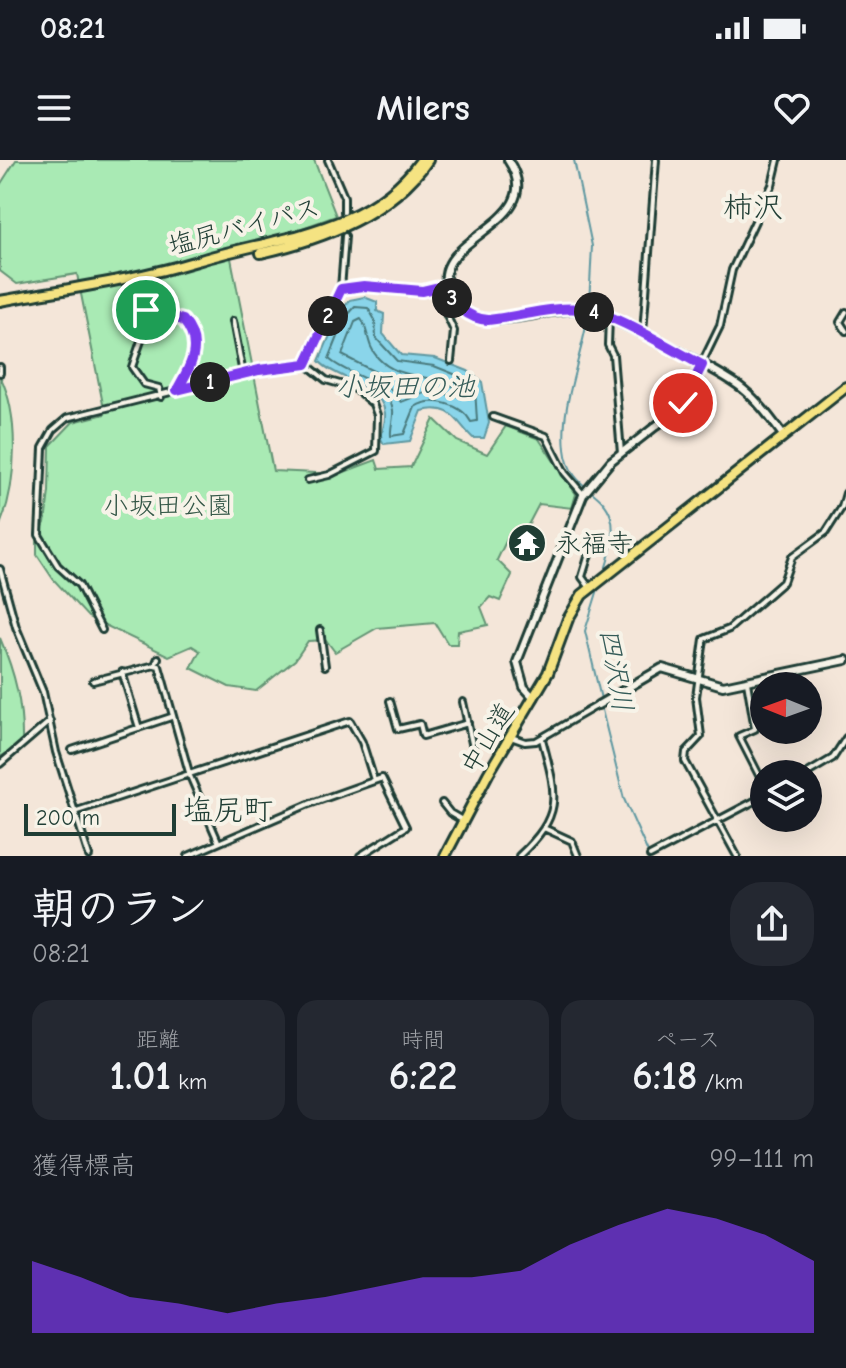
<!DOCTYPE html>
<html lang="ja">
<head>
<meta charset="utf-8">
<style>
  :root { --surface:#171b24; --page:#242831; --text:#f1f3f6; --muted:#9ea1a6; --accent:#7c3aed }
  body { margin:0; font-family:"Comic Neue","Klee One",sans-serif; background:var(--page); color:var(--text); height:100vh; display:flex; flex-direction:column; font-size:30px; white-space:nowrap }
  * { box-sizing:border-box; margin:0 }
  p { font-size:26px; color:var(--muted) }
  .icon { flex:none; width:44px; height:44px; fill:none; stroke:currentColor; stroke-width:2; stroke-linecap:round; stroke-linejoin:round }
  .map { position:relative; height:696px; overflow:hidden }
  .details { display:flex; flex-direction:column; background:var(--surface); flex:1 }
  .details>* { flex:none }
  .needle { width:52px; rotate:271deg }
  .controls { position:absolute; left:750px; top:512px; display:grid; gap:16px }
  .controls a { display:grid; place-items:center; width:72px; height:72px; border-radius:50%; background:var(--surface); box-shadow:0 8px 32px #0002; font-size:40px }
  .scale { position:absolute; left:24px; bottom:20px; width:152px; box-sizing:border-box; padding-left:8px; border:4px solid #1f3d34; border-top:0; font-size:22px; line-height:28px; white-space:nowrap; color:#1f3d34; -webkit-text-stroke:6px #f7f3e8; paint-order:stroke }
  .pin { position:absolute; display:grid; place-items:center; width:68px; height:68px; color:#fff; margin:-34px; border:4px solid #fff; border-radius:50%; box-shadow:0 2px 8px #0007 }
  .km { position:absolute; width:40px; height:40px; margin:-20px; border-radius:50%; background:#222; color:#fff; font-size:22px; line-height:40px; text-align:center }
  .round { display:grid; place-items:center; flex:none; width:84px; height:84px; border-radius:32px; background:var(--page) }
  .head { display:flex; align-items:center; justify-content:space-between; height:136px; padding:0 32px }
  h1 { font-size:44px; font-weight:700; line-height:60px }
  .figures { display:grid; grid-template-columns:repeat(3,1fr); gap:12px; height:136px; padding:8px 32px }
  .figures div { display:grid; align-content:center; border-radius:20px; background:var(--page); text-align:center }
  .figures b { font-size:40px; font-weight:700 }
  .figures small { font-size:22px; font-weight:400 }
  .figures p { font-size:22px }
  .chart { height:224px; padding:16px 32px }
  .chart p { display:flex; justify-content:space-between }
  .chart svg { width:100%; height:144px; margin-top:8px; fill:var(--accent); opacity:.7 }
  .status { display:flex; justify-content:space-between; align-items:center; height:56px; padding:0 40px; background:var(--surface); direction:ltr }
  .status svg { height:22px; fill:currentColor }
  header { display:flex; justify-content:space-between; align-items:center; height:104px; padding:0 32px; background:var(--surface); font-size:36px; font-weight:700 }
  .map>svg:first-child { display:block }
</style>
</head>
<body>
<div class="status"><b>08:21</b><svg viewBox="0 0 49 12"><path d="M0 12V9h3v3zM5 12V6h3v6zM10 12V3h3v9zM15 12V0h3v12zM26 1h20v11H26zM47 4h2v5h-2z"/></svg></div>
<header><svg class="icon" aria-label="menu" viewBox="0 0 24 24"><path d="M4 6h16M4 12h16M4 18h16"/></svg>Milers<svg class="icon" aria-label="heart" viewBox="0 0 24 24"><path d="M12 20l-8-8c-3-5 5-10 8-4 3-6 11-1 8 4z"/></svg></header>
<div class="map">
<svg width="846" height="696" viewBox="0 0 846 696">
  <rect width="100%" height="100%" fill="#f4e6d9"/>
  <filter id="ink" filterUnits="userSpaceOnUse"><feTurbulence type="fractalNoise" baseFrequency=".0125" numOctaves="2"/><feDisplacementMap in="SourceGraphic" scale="16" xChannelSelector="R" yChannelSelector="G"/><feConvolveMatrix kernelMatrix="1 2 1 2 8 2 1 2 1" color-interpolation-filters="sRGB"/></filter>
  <g filter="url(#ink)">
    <!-- green -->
    <path fill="#a9eab4" stroke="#649474" stroke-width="2" d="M16,0H314L336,56L277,77L229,88L273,311L339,314L376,300L379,309L411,307L434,259L457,281L487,294L506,266L539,279L576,334L572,348L539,344L528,365L508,377L497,400L512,415L500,441L490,437L481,447L488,465L458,471L457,484H448L435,463L377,468L335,492L326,480L308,481L295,500L256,531L229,527L191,508L200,491L192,486L169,496L88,457L53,419L37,395V377L45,363L49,332L50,286L73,262L105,254L77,114L17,124L0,111V25Z
      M0,216C20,256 17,325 0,365Z
      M0,478C15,513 23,545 22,584L0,597Z"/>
    <!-- water -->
    <path fill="#8ad5ea" stroke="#5f98a1" stroke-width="2" d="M364,137L377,142V151L384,154L383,174L401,195L435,198L468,211L482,222L489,263L484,278H473C457,263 452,243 422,251L410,281L384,284L381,279C382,271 386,261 385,253C381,223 336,220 319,201L340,152L350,140Z"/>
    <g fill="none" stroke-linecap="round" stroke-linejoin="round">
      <!-- shore -->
      <path stroke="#4a7a7d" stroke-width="2" d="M355,147L368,148L375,160L376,178L397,201L434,206L459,216L475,228L477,261L471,262C462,244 432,236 415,247L404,274L391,276C390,267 394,259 393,250C386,218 349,217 329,199L346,157Z
        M361,159C369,169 366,185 378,198C400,222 433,211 463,232V237L429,231L401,242L377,213L342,195L355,162Z"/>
      <!-- stream -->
      <path stroke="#5f98a1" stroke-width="2" d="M574,0L592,86L589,144
        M588,156C581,199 560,247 565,289C571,347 636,320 604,413
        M599,426L585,471L601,539
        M601,546L624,639L649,695"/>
      <defs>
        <path id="street" d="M328,0L344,37V52
          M434,128L454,171L451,201
          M341,129L364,126L422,131L447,125
          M846,152L840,162L846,171
          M609,158L608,185L613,195L621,293
          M233,161L243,214
          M643,173L656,0
          M702,203L720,166L732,110L772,25L778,0
          M306,204L341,129L345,76
          M0,207V213
          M161,237L159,228L144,224L132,207L145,169L146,150L183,160C204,183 190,207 177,230
          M493,257L546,276L565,313L583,334
          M0,409L16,467L43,532L56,592L89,696
          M590,428L582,417L592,384
          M102,470L79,425L58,406L39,375L43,288L53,270L67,258L259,210L306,204L326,220L354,228L373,244L377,255L376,291L329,315L308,320
          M320,470L325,506
          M158,498L155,505L159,506L190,616L218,681
          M122,512L139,568
          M93,521L155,505
          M747,522L755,569L739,576L764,625
          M390,541L398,569L420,564L423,576L468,563
          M463,542L473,588
          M511,577L525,582L536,581L598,545
          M72,590L171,557
          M0,604L50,561
          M806,614L833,598L846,578
          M442,643L450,653L462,660
          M77,651L350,561L362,582L374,620
          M546,669L572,681L578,696
          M188,696L309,644L382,618L406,667L360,696
          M519,696C564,654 557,636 542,579
          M650,696L764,636
          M737,696L685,601L686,592L701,576L696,537L704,479L729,469L783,422L792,397L826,372L842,347L846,333"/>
        <path id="secondary" d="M508,0C555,70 406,78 456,144C482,178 548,145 585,150C608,153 724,213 743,229C759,242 771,259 783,275
          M534,538L524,527L517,502L583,335L611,301L679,248L702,205
          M598,545L662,508L723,526L846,500"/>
        <path id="highway" d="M261,93C323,79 391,54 428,0
          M0,141C65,129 134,120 197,101C274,77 369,74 421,0
          M445,696L488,614L548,513L568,459L582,435L846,227"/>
      </defs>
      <!-- street casing -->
      <use href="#street" stroke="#1f3d34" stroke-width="10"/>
      <!-- secondary casing -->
      <use href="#secondary" stroke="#1f3d34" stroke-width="12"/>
      <!-- highway casing -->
      <use href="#highway" stroke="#1f3d34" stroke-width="14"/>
      <!-- street -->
      <use href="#street" stroke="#f7f3e8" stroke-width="4"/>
      <!-- secondary -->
      <use href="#secondary" stroke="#f7f3e8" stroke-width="6"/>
      <!-- highway -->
      <use href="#highway" stroke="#f5e382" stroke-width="8"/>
    </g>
  </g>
  <g fill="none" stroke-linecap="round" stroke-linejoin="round" filter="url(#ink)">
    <defs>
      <path id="route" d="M146,150L183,160C204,184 191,206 177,230L259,210L306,204L341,129L364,126L422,131L447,125C454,145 466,158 488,160C519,157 551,146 582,149C613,152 672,190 702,205L683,243"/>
    </defs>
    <!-- route casing -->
    <use href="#route" stroke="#fff" stroke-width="16"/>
    <!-- route -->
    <use href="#route" stroke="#7c3aed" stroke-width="10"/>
  </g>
  <!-- icons -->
  <defs>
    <symbol id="temple-disc" viewBox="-11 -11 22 22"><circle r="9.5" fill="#1f3d34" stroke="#f7f3e8"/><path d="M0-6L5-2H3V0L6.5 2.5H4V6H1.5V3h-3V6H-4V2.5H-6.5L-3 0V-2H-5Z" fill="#fff"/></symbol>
  </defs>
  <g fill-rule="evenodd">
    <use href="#temple-disc" x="505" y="361" width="44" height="44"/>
  </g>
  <g text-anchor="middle" stroke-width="8" stroke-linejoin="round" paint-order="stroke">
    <!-- street labels -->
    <g font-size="26" fill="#1f3d34" stroke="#f7f3e8">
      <text transform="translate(244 66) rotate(-15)" y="9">塩尻バイパス</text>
      <text transform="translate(487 578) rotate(-59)" y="9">中山道</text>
    </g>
    <!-- park labels -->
    <g font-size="26" fill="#345747" stroke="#f7f3e8">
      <text x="168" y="354">小坂田公園</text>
    </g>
    <!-- poi labels -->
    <g font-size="26" fill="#1f3d34" stroke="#f7f3e8" text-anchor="start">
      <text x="555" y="392">永福寺</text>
    </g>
    <!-- water labels -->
    <g font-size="28" font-style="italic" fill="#345b58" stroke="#f7f3e8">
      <text x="405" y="236">小坂田の池</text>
      <text transform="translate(617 510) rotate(80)" y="10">四沢川</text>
    </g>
    <!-- quarter labels -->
    <g font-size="30" fill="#1f3d34" stroke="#f7f3e8">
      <text x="753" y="57">柿沢</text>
      <text x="228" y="660">塩尻町</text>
    </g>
  </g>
</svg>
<div class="controls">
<a><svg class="needle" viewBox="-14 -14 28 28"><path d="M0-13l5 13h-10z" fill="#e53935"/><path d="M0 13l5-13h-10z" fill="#9ea1a6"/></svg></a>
<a><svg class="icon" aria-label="layers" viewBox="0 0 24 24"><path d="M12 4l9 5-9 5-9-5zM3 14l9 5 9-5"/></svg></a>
</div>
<div class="scale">200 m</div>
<div class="pin" style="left:146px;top:150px;background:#1e9e55"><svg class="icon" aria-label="arrive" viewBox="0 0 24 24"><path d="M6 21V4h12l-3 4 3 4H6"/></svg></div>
<div class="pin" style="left:683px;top:243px;background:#d93025"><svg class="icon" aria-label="check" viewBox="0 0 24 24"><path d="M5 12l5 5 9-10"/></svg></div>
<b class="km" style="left:210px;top:222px">1</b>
<b class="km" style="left:328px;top:156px">2</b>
<b class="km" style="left:452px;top:138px">3</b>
<b class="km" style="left:594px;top:152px">4</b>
</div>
<section class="details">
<div class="head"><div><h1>朝のラン</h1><p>08:21</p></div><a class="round"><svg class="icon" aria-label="share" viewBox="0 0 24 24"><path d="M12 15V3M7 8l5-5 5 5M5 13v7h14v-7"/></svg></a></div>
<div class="figures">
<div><p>距離</p><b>1.01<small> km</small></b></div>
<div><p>時間</p><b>6:22</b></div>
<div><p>ペース</p><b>6:18<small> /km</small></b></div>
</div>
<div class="chart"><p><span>獲得標高</span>99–111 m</p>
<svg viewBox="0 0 160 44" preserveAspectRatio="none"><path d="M0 44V22L10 27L20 33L30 35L40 38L50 35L60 33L70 30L80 27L90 27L100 25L110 17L120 11L130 6L140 9L150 14L160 22V44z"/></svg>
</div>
</section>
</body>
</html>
